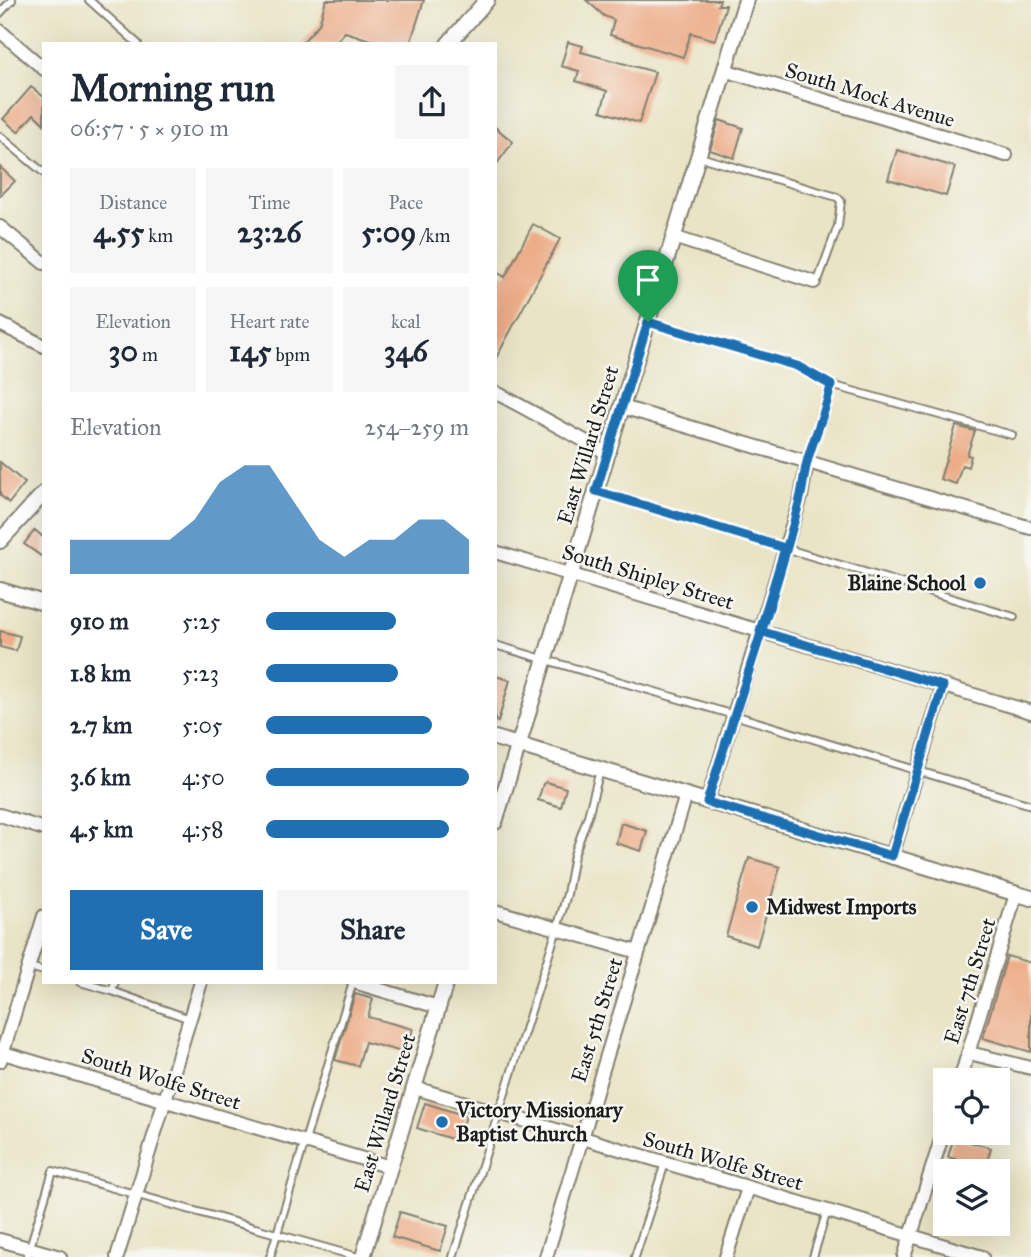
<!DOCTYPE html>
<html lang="en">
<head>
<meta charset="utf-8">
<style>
  :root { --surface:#fff; --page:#f6f6f7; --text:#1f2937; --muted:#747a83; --accent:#1f6fb2 }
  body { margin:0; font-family:"IM FELL Great Primer",serif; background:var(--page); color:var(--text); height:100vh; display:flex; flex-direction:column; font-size:26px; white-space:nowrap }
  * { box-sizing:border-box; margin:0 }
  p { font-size:23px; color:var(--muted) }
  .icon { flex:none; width:38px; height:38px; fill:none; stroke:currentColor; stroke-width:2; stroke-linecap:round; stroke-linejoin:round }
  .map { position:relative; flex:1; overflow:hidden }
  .panel { position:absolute; left:42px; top:42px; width:455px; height:942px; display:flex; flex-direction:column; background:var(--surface); border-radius:0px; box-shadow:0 7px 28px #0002 }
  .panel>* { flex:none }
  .controls { position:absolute; left:933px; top:1068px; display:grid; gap:14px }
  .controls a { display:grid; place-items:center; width:77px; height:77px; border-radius:0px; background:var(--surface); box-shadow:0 7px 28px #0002; font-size:35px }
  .pin { position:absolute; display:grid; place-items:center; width:60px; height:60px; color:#fff; margin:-72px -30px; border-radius:50% 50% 50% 0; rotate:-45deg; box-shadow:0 0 7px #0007 }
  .pin .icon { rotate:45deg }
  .round { display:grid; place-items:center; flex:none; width:74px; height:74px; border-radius:0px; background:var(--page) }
  .summary { display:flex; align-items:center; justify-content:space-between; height:119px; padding:0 28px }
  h1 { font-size:38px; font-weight:700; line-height:52px }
  .stats { display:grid; grid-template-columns:repeat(3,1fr); gap:10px; height:119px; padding:7px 28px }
  .stats div { display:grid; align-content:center; border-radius:0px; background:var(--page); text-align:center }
  .stats b { font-size:30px; font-weight:700 }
  .stats small { font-size:19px; font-weight:400 }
  .stats p { font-size:19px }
  .chart { height:196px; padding:14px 28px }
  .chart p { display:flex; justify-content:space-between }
  .chart svg { width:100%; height:126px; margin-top:7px; fill:var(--accent); opacity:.7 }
  .action { display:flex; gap:14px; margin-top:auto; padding:14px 28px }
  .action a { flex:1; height:80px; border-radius:0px; background:var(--accent); color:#fff; font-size:28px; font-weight:700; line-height:80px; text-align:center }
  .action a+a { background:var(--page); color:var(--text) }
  ul { padding:0 28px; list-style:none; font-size:23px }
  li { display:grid; grid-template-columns:112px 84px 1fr; align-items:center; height:52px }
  li i { height:18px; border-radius:9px; background:var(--accent) }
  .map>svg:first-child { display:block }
</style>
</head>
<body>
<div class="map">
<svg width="1031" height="1257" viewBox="0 0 1031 1257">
  <rect width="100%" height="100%" fill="#f6f6f2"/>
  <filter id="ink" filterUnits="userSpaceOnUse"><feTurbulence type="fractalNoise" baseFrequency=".0143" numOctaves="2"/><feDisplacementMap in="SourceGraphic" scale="14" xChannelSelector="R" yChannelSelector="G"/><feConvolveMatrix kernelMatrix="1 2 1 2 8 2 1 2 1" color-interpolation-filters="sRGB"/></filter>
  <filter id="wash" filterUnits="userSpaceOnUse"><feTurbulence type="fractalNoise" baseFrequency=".00686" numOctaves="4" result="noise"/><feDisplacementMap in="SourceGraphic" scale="28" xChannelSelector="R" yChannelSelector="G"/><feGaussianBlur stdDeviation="1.57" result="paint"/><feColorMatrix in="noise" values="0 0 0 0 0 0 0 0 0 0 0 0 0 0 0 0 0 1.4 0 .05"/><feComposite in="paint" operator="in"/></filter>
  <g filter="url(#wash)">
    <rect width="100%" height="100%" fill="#eae4c6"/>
    <g id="blocks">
      <!-- building -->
      <path fill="#edad89" d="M326,0H424L410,44H383L345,32L334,44H301L319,24Z
        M586,0H720L718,5H726L715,40L691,33L683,57L610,35L614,20L604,16Z
        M568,42L583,46L581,52L655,72L639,123L601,111L607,91L576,81L579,71L561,66Z
        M31,87L44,97V124L34,114L18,132L3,119Z
        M719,120L743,128L734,158L710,150Z
        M495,127L513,142L495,166Z
        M897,150L955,167L946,196L888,179Z
        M0,167L15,181L0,196Z
        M533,224L560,239L495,360V271L505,277Z
        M956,426L975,431L967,455L971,456L968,467L962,465L956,484L940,479Z
        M0,462L25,483L9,503L0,495Z
        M35,530L44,538V558L24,544Z
        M0,631L20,636L16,651L0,647Z
        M495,676L510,680L498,722L495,721Z
        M546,782L566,788L561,807L538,800L543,784Z
        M621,823L647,831L641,851L616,843Z
        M749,858L780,867L757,946L726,936Z
        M1007,956L1031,963V1052L983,1038Z
        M355,994L373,999L368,1017L413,1029L406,1053L365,1042L358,1066L335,1060Z
        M425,1103L466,1116L458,1141L417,1128Z
        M954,1137L991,1148L985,1168L948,1157Z
        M400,1212L448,1226L440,1251L392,1237Z"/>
    </g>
  </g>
  <g filter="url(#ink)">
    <use href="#blocks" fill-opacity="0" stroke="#838071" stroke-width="2"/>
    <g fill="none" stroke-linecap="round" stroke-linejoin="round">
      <defs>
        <path id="service" d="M89,0L138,44
          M0,13L12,0
          M0,136L44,173
          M700,157L837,197L841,201L838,226L819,278L814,282
          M648,322L797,366L831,385L1012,435
          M807,462L824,415L831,385
          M598,492L1014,617
          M495,645L734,715L1031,805
          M29,967L44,971
          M80,982L112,991
          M115,982L112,991L190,1019
          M27,1257L53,1171L358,1257
          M270,1257L353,982
          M453,1257L557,929L567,894L574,855L588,816L600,770
          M635,1257L665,1163
          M813,1257L827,1211"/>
        <path id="minor" d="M0,31L44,69
          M724,70L1006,155
          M0,227L44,263
          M673,237L814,282
          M0,324L44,346
          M495,392L607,453
          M622,407L1031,528
          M495,552L1031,712
          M707,802L801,497L807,462
          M0,815L44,829
          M892,856L943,686
          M495,911L638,952
          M354,982L438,1007
          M0,1052L390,1167
          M969,1053L1031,1068
          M0,1061L44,916
          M960,1080L1016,894
          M415,1088L982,1257
          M0,1240L60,1257
          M117,1257L201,982
          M546,1257L686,795
          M726,1257L748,1188
          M904,1257L945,1127"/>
        <path id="tertiary" d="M448,44L487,0
          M0,541L44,493
          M0,590L44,603
          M495,738L1031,898
          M495,822L746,0
          M363,1257L446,982"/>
      </defs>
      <!-- service casing -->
      <use href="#service" stroke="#838071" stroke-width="10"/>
      <!-- minor casing -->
      <use href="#minor" stroke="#838071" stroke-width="16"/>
      <!-- tertiary casing -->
      <use href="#tertiary" stroke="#838071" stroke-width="18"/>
      <!-- service -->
      <use href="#service" stroke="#fff" stroke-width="6"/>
      <!-- minor -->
      <use href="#minor" stroke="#fff" stroke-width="12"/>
      <!-- tertiary -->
      <use href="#tertiary" stroke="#fff" stroke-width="14"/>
    </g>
  </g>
  <g fill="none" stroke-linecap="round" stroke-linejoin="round" filter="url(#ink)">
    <defs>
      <path id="route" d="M648,322L797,366L831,385C826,412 814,436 807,462C804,474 803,487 800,499C774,601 738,701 707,802L892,856L943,686L760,631L785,548L596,491L648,322"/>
    </defs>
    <!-- route casing -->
    <use href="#route" stroke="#fff" stroke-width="14"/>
    <!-- route -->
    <use href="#route" stroke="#1f6fb2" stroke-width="9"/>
  </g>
  <!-- markers -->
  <g fill="#1f6fb2" stroke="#f6f6f2" stroke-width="2.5">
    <circle cx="980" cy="583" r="7"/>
    <circle cx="752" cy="907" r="7"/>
    <circle cx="442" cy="1122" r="7"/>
  </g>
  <g text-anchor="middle" stroke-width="5" stroke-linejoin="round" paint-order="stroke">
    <!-- street labels -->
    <g font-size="21" fill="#1c1c1c" stroke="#f6f6f2">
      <text transform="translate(870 95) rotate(17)" y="7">South Mock Avenue</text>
      <text transform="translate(588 445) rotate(-73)" y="7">East Willard Street</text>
      <text transform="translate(648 577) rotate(17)" y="7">South Shipley Street</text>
      <text transform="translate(970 981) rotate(-73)" y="7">East 7th Street</text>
      <text transform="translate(597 1020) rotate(-73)" y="7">East 5th Street</text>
      <text transform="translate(161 1079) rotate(17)" y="7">South Wolfe Street</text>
      <text transform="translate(385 1113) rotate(-73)" y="7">East Willard Street</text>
      <text transform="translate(723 1161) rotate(16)" y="7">South Wolfe Street</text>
    </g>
    <!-- poi labels -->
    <g font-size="21" font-weight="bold" fill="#1c1c1c" stroke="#f6f6f2" text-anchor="start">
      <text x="966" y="590" text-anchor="end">Blaine School</text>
      <text x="766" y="914">Midwest Imports</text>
      <text x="456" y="1117">Victory Missionary<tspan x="456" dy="24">Baptist Church</tspan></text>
    </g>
  </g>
</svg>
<div class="controls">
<a><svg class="icon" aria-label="locate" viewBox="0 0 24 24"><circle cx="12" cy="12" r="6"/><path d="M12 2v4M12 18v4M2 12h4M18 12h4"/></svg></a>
<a><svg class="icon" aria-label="layers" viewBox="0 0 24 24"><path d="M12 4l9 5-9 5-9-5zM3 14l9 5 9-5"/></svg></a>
</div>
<div class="pin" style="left:648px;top:322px;background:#1e9e55"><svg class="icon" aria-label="arrive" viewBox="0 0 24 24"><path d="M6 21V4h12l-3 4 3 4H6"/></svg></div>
<section class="panel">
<div class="summary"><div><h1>Morning run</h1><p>06:57 · 5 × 910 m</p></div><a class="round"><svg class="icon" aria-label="share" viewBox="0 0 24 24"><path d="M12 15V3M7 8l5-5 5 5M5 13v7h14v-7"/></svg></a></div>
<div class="stats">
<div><p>Distance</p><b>4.55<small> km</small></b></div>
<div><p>Time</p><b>23:26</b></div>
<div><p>Pace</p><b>5:09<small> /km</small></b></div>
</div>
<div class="stats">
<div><p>Elevation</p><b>30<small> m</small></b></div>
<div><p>Heart rate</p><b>145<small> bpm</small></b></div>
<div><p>kcal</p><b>346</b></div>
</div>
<div class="chart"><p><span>Elevation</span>254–259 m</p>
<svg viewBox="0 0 160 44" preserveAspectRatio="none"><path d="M0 44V32L10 32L20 32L30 32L40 32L50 25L60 12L70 6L80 6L90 19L100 32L110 38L120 32L130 32L140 25L150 25L160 32V44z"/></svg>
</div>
<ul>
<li><b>910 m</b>5:25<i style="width:64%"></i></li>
<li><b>1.8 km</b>5:23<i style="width:65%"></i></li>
<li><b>2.7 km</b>5:05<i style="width:82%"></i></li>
<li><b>3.6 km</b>4:50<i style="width:100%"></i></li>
<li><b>4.5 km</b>4:58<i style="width:90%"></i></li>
</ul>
<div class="action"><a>Save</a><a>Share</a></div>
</section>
</div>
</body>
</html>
